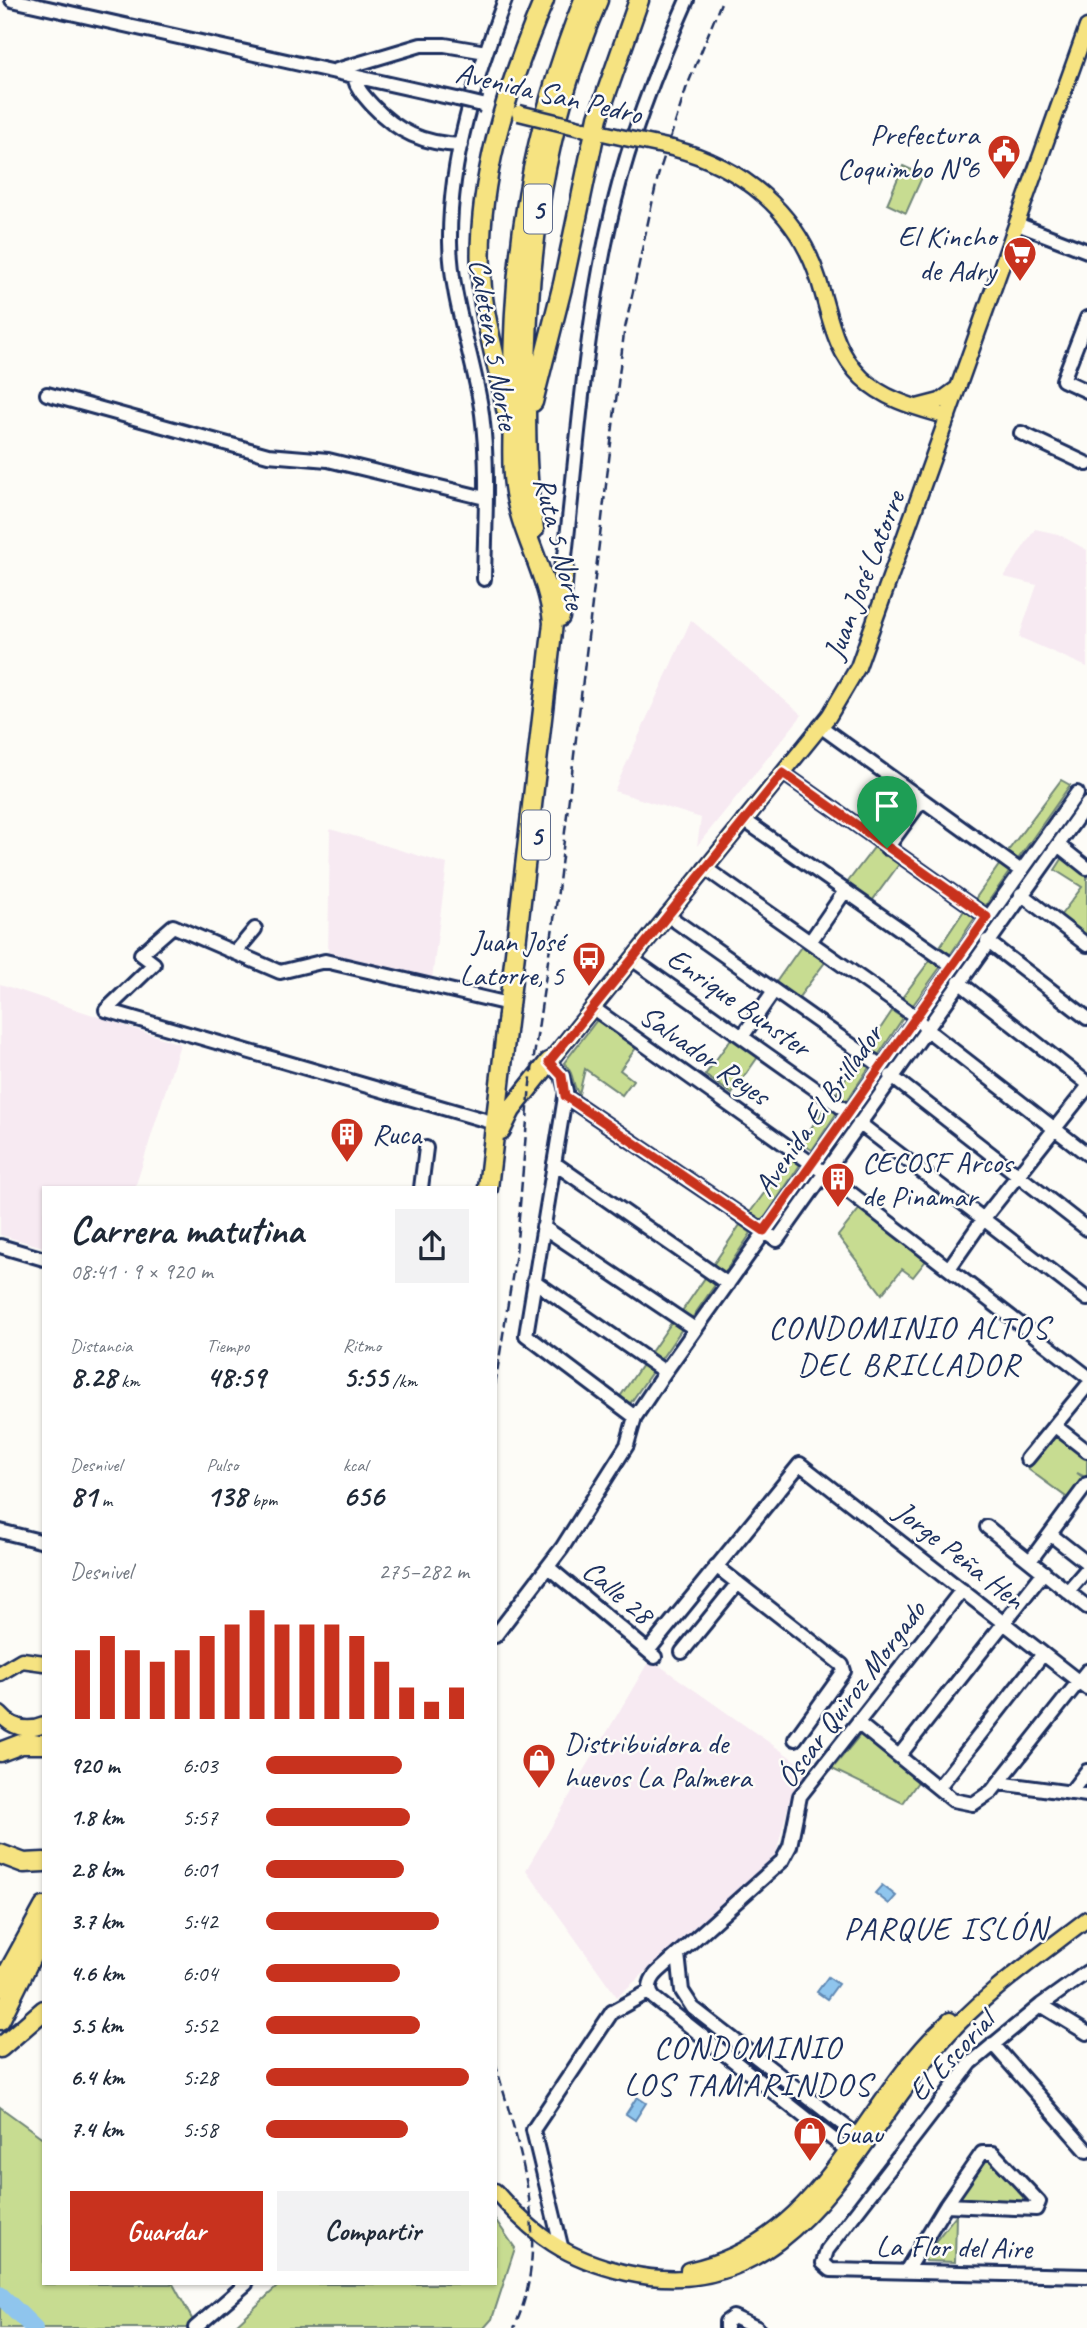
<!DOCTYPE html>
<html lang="es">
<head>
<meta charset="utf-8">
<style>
  :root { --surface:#fff; --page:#f2f2f3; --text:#1f2937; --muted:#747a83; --accent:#c8321e }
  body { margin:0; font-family:Caveat,sans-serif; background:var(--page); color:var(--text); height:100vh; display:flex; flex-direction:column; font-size:26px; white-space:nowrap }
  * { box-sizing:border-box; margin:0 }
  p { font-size:23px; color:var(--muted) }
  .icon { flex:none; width:38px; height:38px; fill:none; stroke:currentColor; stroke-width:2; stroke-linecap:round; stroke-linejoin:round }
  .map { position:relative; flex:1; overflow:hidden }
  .drawer { position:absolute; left:42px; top:1186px; width:455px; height:1099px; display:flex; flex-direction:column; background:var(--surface); border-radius:0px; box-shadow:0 2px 5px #0004 }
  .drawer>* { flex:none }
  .pin { position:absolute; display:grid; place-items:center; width:60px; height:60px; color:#fff; margin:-72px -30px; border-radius:50% 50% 50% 0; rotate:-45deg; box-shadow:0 0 7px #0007 }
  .pin .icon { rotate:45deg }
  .round { display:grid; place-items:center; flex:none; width:74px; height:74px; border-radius:0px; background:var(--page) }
  .overview { display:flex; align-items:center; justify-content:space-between; height:119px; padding:0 28px }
  h1 { font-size:38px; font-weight:700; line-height:52px }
  .figures { display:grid; grid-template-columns:repeat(3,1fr); gap:10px; height:119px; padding:7px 28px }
  .figures div { display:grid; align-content:center }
  .figures b { font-size:30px; font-weight:700 }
  .figures small { font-size:19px; font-weight:400 }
  .figures p { font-size:19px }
  .chart { height:196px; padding:14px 28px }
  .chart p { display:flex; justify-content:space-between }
  .chart svg { width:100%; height:126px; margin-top:7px; stroke:var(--accent); stroke-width:6 }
  .primary-button { display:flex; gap:14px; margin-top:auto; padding:14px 28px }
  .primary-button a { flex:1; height:80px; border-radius:0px; background:var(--accent); color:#fff; font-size:28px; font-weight:700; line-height:80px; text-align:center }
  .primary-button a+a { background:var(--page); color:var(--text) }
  ul { padding:0 28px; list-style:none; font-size:23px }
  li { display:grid; grid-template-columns:112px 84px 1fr; align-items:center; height:52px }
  li i { height:18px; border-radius:9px; background:var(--accent) }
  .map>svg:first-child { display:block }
</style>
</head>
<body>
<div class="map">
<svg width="1087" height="2328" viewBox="0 0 1087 2328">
  <rect width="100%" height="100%" fill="#fdfcf7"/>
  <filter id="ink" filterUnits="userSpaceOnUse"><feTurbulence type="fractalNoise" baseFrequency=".0143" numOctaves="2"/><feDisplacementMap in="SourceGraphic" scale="14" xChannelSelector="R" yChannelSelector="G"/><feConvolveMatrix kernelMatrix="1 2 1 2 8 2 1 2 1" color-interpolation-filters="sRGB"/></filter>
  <g filter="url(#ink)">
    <!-- built -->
    <path fill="#f7eaf2" d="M1035,529L1058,534L1087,550V667L1019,637L1037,585L1004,577Z
      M691,620L802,715L697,846L701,818L614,791Z
      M330,829L447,864L432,979L328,956Z
      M0,984L180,1044L135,1188H44V1247L0,1235Z
      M650,1659L810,1771L790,1799L775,1858L617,1997L526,1870Z"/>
    <!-- green -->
    <path fill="#c7dc91" stroke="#718678" stroke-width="2" d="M903,166L923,175L906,213L887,204Z
      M1061,780L1070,785L1016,862L1005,855Z
      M876,845L900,863L872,901L847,883Z
      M1064,856L1087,874V938L1060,916L1082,887L1055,870Z
      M1002,861L1012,868L983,909L973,902Z
      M965,909L976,916L950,955L939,948Z
      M803,944L826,961L796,1001L774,985Z
      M934,955L944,962L913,1005L902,998Z
      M892,1011L903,1018L877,1057L866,1050Z
      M597,1020L636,1048L620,1070L633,1080L622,1095L585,1069L579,1094C571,1085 576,1075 564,1063Z
      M733,1036L760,1054L732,1094L705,1075Z
      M859,1059L870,1066L844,1105L833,1098Z
      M827,1104L838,1111L812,1150L801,1143Z
      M790,1158L800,1165L761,1223L748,1215Z
      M861,1207L928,1258L913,1277L902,1269L882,1294L838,1236Z
      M740,1225L751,1233L725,1272L713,1265Z
      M707,1275L717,1282L690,1321L680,1314Z
      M674,1319L684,1326L657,1365L647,1358Z
      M644,1362L654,1369L627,1408L617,1401Z
      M1058,1432L1087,1456V1478L1077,1473L1084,1478L1069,1499L1028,1469Z
      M865,1734L920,1779L903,1803L832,1769L860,1735Z
      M0,2107L44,2139V2284H173L197,2328H0Z
      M990,2157L1030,2200L1029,2202L955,2198L983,2158Z
      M956,2215L955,2262L926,2261L924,2256Z
      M495,2219L515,2248L492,2319L484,2328H233L280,2284H495Z"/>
    <!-- water -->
    <path fill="#8fc5ed" stroke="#6189b4" stroke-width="2" d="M882,1885L896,1896L889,1904L875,1893Z
      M828,1977L838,1984L827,1999L817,1992Z
      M637,2097L646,2103L635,2120L626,2114Z"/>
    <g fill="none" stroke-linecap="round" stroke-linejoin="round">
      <!-- river -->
      <path stroke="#8fc5ed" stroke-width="18" d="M0,2295L34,2328"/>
      <defs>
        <path id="minor" d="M12,0L457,99
          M337,70L421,45H445L486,52
          M354,77C357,89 364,96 372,105C397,132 424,144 461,145
          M1017,224L1087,251
          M1087,318L1063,380L1087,391
          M47,394L268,455L328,460L485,498
          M1021,433L1087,464
          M564,565C578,444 585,319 615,200C632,131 658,65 687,0
          M484,579C485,524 489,469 482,414C474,356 451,302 450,242C449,160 476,76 505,0
          M820,726L1021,871
          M783,773L987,917
          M744,820L953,966
          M1058,845L1087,868
          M887,848L922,800
          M705,868L916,1017L926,1029L1087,1154
          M1021,894L1087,945
          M667,915L881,1066
          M987,941L1087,1018
          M810,942L845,891
          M235,953L255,929
          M632,959L848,1112
          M959,982L1087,1083
          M593,1008L825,1173L1087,1376
          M742,1037L773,992
          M549,1062L562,1076L566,1091L526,1335L635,1417
          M891,1076L1087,1229
          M565,1096L777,1240L1087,804
          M495,1123L106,1010L154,964L141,954L173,926L280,972L325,961L509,1004
          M859,1123L1087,1299
          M554,1163L728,1284
          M421,1188L426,1148
          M543,1227L695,1329
          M0,1246L44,1259
          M950,1267L984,1218L1087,1088
          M534,1281L665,1372
          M1055,1426L1087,1451
          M1027,1459L1087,1386
          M987,1527L1087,1607
          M0,1531L44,1542
          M1050,1534L1087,1563
          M1030,1561L1087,1484
          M716,1566L842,1665L844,1671L795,1739
          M548,1567L655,1657
          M1068,1591L1087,1569
          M495,1636L562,1548L627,1445L635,1417L665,1372L1077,793
          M648,1651L800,1464L1087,1688
          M682,1652L738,1583
          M859,1724L953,1800L973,1804L992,1791L1087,1671
          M899,1756L1044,1572
          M999,1783L1087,1795
          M938,1788L1043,1654
          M1070,1793L1087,1771
          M678,1954L682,1991L693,2008L863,2140
          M1087,1972L1041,2005L971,2063L827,2250L823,2263L831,2270L1087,2276
          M1041,2005L1087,2033
          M993,2044L1087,2151
          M853,2155L654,1998C646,1989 651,1978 659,1971L782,1861L790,1846L800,1796L962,1590
          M562,2250L533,2130L612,2012L650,1991
          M906,2271L946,2205L982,2153H993L1039,2202L1036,2209L946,2205
          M195,2328L246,2284
          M726,2328V2322L733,2317L757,2328"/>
        <path id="major" d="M585,129L625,138
          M672,148C742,166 798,212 819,281C830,316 834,351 862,378C886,401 918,408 948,417
          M917,407L940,401L958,388
          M549,1062L829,716L858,667L1087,27
          M0,1673L22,1660L44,1663
          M0,1714C12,1728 27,1732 44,1725
          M495,2191C535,2237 567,2259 627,2273C792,2310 851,2148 938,2046C980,1996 1035,1959 1087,1919
          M688,2270C826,2241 856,2105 950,2020"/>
        <path id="highway" d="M533,402L563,284L598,117L639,0
          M506,409C499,368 486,330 482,289C473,190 506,90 544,0
          M534,529C526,484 526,436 526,390C526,256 544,125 598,0
          M560,617L564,565
          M501,1130L511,1110L549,1062
          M488,1188L553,623C549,575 520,533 514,486C510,457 514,424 513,395C512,255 531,131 584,0
          M0,1752L21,1744H44
          M0,1854L24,1863L44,1862
          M0,1987L44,1907
          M0,2020L44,1931
          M0,2048L44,2010"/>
      </defs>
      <!-- minor casing -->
      <use href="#minor" stroke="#1b2f5e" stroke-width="18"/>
      <!-- major casing -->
      <use href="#major" stroke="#1b2f5e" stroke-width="19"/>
      <!-- highway casing -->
      <use href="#highway" stroke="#1b2f5e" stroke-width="23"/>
      <!-- minor -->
      <use href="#minor" stroke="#fdfcf7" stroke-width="12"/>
      <!-- major -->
      <use href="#major" stroke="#f6e381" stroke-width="14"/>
      <!-- highway -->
      <use href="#highway" stroke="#f6e381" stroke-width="18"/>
      <!-- rail -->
      <path stroke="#1b2f5e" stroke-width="2.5" stroke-dasharray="10 5" stroke-linecap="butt" d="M495,1385L516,1253L530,1084L557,899L624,333L658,176L686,89L722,0
        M495,2062C519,2148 554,2242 514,2328"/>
      <defs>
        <path id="minor-bridge" d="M457,99L482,105"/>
        <path id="major-bridge" d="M519,113L580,128
          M625,138L672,148"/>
      </defs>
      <!-- minor-bridge casing -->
      <use href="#minor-bridge" stroke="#1b2f5e" stroke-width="18" stroke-linecap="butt"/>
      <!-- major-bridge casing -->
      <use href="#major-bridge" stroke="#1b2f5e" stroke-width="19" stroke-linecap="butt"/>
      <!-- minor-bridge -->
      <use href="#minor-bridge" stroke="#fdfcf7" stroke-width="12"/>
      <!-- major-bridge -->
      <use href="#major-bridge" stroke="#f6e381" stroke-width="14"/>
    </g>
  </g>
  <g fill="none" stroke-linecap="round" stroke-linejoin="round" filter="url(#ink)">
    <defs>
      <path id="route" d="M783,773L987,917L764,1231L565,1096L562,1076L549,1062Z"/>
    </defs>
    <!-- route casing -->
    <use href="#route" stroke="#fff" stroke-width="14"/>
    <!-- route -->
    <use href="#route" stroke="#c8321e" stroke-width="9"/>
  </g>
  <!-- icons -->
  <defs>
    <symbol id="civic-pin" viewBox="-11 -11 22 30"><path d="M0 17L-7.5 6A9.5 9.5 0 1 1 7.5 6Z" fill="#c8321e" stroke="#fdfcf7"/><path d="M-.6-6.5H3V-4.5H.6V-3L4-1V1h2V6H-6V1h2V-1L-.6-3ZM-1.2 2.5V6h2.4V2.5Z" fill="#fff"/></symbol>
    <symbol id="supermarket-pin" viewBox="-11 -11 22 30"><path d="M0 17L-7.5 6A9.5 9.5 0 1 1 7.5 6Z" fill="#c8321e" stroke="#fdfcf7"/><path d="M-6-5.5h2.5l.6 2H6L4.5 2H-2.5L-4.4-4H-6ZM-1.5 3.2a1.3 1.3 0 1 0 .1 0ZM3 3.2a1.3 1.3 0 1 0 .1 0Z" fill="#fff"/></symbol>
    <symbol id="bus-pin" viewBox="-11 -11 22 30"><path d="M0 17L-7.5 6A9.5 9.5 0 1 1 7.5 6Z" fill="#c8321e" stroke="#fdfcf7"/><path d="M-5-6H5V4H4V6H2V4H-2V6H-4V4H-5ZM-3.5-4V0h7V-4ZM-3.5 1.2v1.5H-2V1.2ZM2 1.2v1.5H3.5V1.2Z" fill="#fff"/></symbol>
    <symbol id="building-pin" viewBox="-11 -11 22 30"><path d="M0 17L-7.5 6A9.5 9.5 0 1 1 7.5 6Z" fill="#c8321e" stroke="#fdfcf7"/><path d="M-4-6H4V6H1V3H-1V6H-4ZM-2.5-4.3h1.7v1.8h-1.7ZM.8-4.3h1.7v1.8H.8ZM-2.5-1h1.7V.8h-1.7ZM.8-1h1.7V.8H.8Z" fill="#fff"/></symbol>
    <symbol id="shop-pin" viewBox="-11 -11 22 30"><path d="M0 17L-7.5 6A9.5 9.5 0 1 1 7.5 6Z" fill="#c8321e" stroke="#fdfcf7"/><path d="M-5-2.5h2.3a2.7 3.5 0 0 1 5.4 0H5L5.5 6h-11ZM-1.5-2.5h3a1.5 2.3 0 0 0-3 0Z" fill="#fff"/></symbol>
  </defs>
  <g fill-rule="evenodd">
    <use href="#civic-pin" x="985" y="132" width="38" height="52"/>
    <use href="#supermarket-pin" x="1001" y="234" width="38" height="52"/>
    <use href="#bus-pin" x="570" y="939" width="38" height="52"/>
    <use href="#building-pin" x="328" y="1115" width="38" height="52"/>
    <use href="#building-pin" x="819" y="1160" width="38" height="52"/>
    <use href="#shop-pin" x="520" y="1741" width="38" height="52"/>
    <use href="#shop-pin" x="791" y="2114" width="38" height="52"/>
  </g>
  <g text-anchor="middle" stroke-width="5" stroke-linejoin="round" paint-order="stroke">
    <!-- shield labels -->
    <g fill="#fdfcf7" stroke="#5f6c8c" stroke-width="2">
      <rect x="524" y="184.5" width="28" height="49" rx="5"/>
      <rect x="522" y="810.5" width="28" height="49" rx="5"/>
    </g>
    <g font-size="28" font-weight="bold" fill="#1b2f5e">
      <text x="538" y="219">5</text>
      <text x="536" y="845">5</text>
    </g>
    <!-- street labels -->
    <g font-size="30" fill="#1b2f5e" stroke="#fdfcf7">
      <text transform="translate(549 93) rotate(13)" y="10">Avenida San Pedro</text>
      <text transform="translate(494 344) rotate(80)" y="10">Caletera 5 Norte</text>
      <text transform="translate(560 543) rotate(76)" y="10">Ruta 5 Norte</text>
      <text transform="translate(864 575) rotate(-69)" y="10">Juan José Latorre</text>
      <text transform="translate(739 1002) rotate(35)" y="10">Enrique Bunster</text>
      <text transform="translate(705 1055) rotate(35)" y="10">Salvador Reyes</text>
      <text transform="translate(818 1110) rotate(-55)" y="10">Avenida El Brillador</text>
      <text transform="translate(960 1555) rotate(38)" y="10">Jorge Peña Hen</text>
      <text transform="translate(618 1592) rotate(40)" y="10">Calle 28</text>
      <text transform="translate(851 1694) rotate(-53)" y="10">Óscar Quiroz Morgado</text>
      <text transform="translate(951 2056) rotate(-47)" y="10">El Escorial</text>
      <text transform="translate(954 2247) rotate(1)" y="10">La Flor del Aire</text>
    </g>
    <!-- poi labels -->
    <g font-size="30" fill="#1b2f5e" stroke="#fdfcf7" text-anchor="start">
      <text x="979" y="144" text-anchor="end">Prefectura<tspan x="979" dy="34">Coquimbo N°6</tspan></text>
      <text x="996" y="246" text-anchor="end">El Kincho<tspan x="996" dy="34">de Adry</tspan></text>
      <text x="564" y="951" text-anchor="end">Juan José<tspan x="564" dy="34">Latorre, 5</tspan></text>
      <text x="372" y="1144">Ruca</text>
      <text x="862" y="1172">CECOSF Arcos<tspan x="862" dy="34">de Pinamar</tspan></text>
      <text x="564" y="1753">Distribuidora de<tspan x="564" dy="34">huevos La Palmera</tspan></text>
      <text x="834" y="2143">Guau</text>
    </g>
    <!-- neighbourhood labels -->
    <g font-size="32" letter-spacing="2" fill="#1b2f5e" stroke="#fdfcf7">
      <text x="909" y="1338">CONDOMINIO ALTOS<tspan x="909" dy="37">DEL BRILLADOR</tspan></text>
      <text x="946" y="1939">PARQUE ISLÓN</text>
      <text x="748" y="2058">CONDOMINIO<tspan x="748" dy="37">LOS TAMARINDOS</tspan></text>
    </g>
  </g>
</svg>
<div class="pin" style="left:887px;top:848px;background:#1e9e55"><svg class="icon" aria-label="arrive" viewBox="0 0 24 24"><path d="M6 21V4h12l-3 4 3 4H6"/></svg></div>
<section class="drawer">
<div class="overview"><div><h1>Carrera matutina</h1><p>08:41 · 9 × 920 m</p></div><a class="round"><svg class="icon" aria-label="share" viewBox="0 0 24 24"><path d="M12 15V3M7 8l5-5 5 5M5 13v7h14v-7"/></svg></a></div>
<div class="figures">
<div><p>Distancia</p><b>8.28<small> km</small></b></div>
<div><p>Tiempo</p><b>48:59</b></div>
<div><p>Ritmo</p><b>5:55<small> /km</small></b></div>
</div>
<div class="figures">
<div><p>Desnivel</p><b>81<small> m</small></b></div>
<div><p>Pulso</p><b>138<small> bpm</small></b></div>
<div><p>kcal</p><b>656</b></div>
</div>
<div class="chart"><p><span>Desnivel</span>275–282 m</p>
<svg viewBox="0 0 160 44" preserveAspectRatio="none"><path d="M5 44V20M15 44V15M25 44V20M35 44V24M45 44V20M55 44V15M65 44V11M75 44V6M85 44V11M95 44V11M105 44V11M115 44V15M125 44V24M135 44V33M145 44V38M155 44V33"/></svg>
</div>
<ul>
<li><b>920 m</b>6:03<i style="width:67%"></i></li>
<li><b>1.8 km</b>5:57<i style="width:71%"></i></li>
<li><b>2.8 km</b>6:01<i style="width:68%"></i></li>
<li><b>3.7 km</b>5:42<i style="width:85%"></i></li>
<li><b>4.6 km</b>6:04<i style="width:66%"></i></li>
<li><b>5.5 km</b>5:52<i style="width:76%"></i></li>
<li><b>6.4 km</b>5:28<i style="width:100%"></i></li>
<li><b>7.4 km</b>5:58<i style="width:70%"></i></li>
</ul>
<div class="primary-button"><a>Guardar</a><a>Compartir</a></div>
</section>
</div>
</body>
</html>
